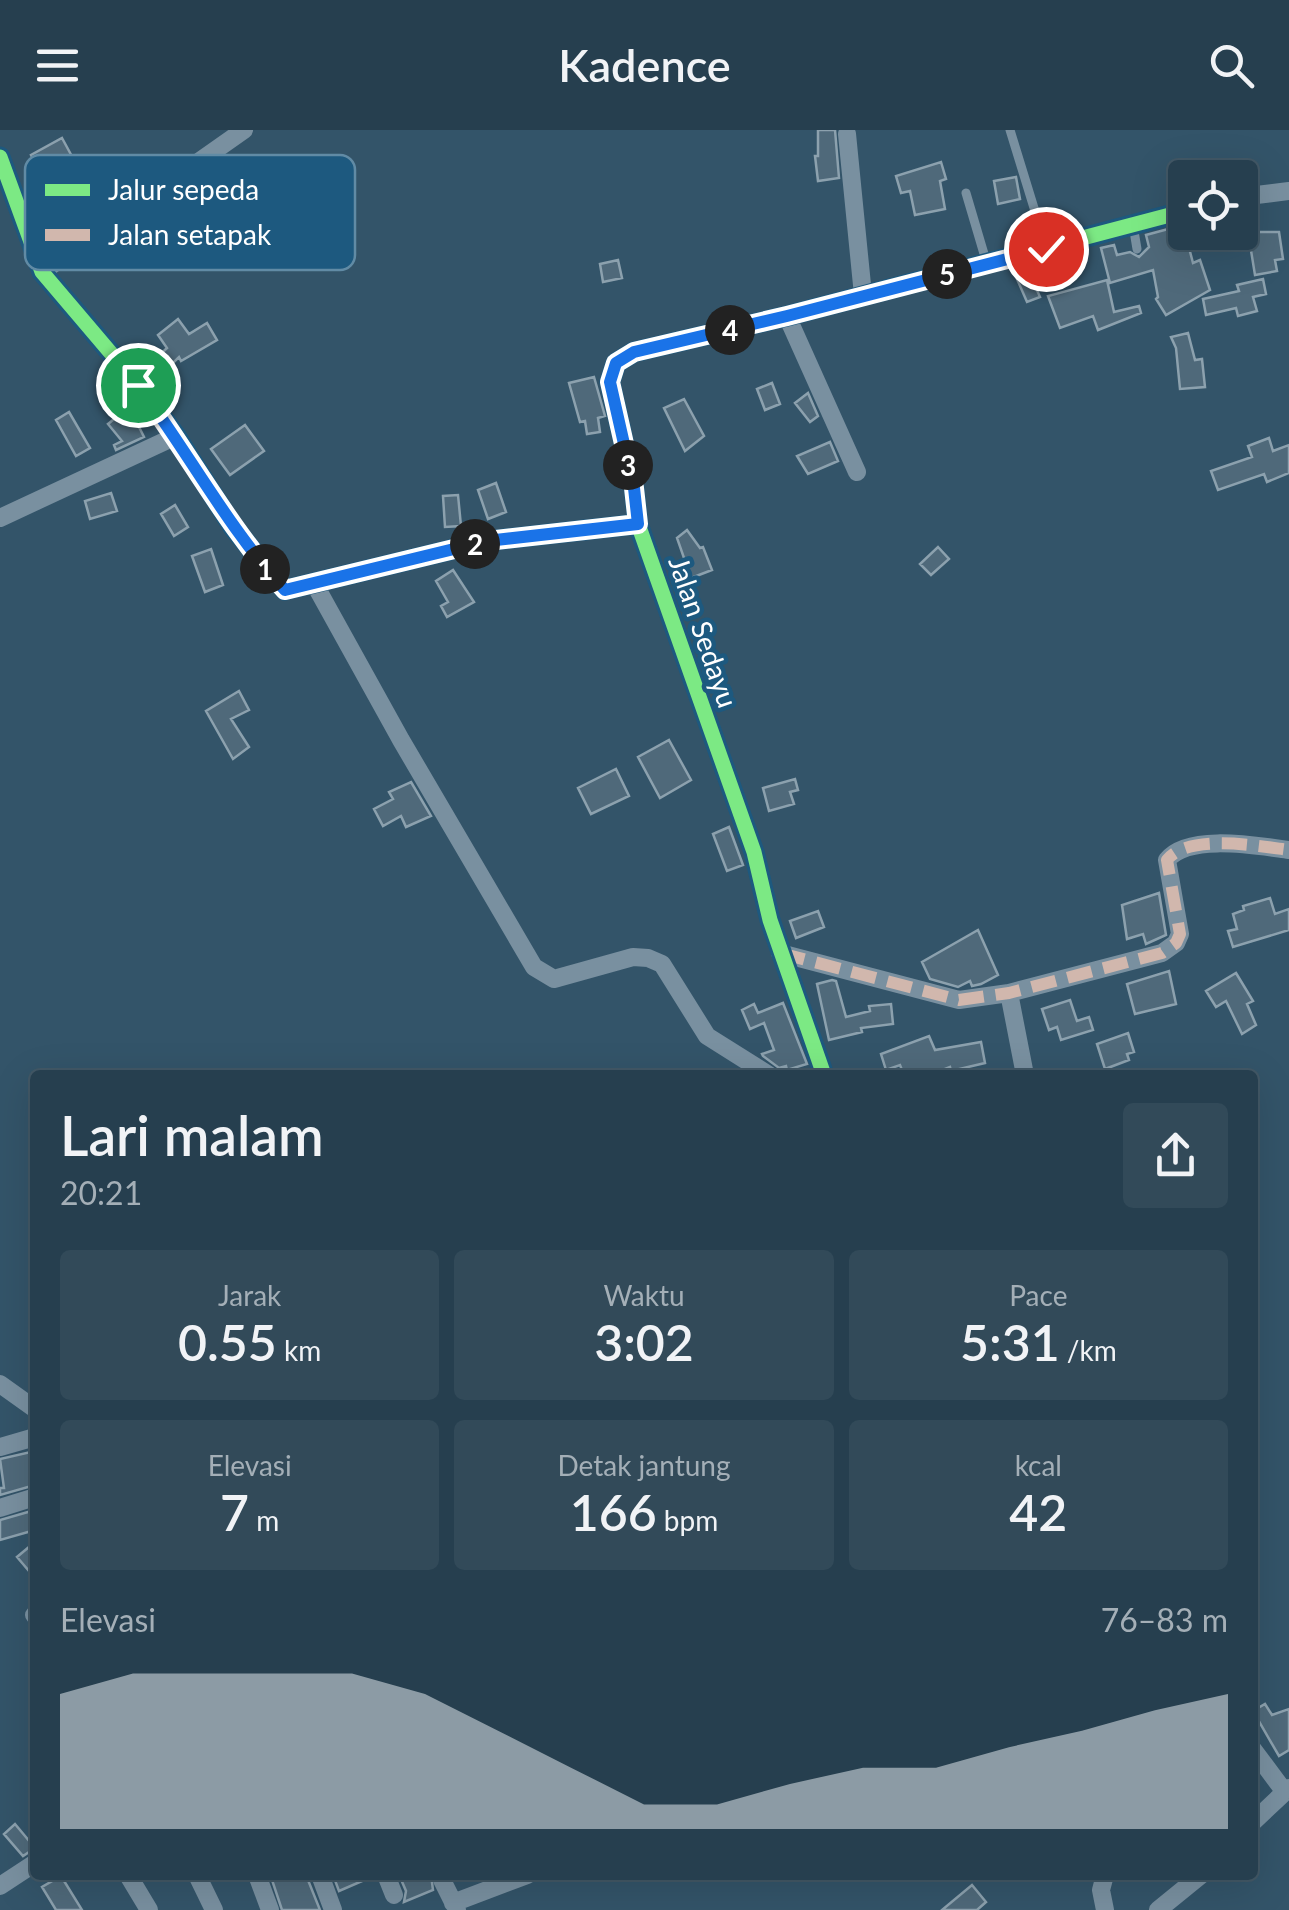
<!DOCTYPE html>
<html lang="id">
<head>
<meta charset="utf-8">
<style>
  :root { --surface:#263f4f; --page:#324a59; --text:#f1f3f6; --muted:#a4afb7; --line:#425866; --accent:#b8c3ca }
  body { margin:0; font-family:Lato,sans-serif; background:var(--page); color:var(--text); height:100vh; display:flex; flex-direction:column; font-size:38px; white-space:nowrap }
  * { box-sizing:border-box; margin:0 }
  p { font-size:32px; color:var(--muted) }
  .icon { flex:none; width:55px; height:55px; fill:none; stroke:currentColor; stroke-width:2; stroke-linecap:round; stroke-linejoin:round }
  .map { position:relative; flex:1; overflow:hidden }
  .details { position:absolute; left:30px; top:940px; width:1228px; height:810px; display:flex; flex-direction:column; background:var(--surface); border-radius:10px; box-shadow:0 10px 40px #0002,0 0 0 2px var(--line) }
  .details>* { flex:none }
  .tools { position:absolute; left:1168px; top:30px; display:grid; gap:20px }
  .tools a { display:grid; place-items:center; width:90px; height:90px; border-radius:10px; background:var(--surface); box-shadow:0 10px 40px #0002,0 0 0 2px var(--line); font-size:50px }
  .pin { position:absolute; display:grid; place-items:center; width:85px; height:85px; color:#fff; margin:-42px; border:5px solid #fff; border-radius:50%; box-shadow:0 2px 10px #0007 }
  .km { position:absolute; width:50px; height:50px; margin:-25px; border-radius:50%; background:#222; color:#fff; font-size:28px; line-height:50px; text-align:center }
  .round { display:grid; place-items:center; flex:none; width:105px; height:105px; border-radius:10px; background:var(--page) }
  .head { display:flex; align-items:center; justify-content:space-between; height:170px; padding:0 30px }
  h1 { font-size:55px; font-weight:600; line-height:75px }
  .metrics { display:grid; grid-template-columns:repeat(3,1fr); gap:15px; height:170px; padding:10px 30px }
  .metrics div { display:grid; align-content:center; border-radius:10px; background:var(--page); text-align:center }
  .metrics b { font-size:50px; font-weight:600 }
  .metrics small { font-size:28px; font-weight:400 }
  .metrics p { font-size:28px }
  .chart { height:280px; padding:20px 30px }
  .chart p { display:flex; justify-content:space-between }
  .chart svg { width:100%; height:180px; margin-top:10px; fill:var(--accent); opacity:.7 }
  header { display:flex; justify-content:space-between; align-items:center; height:130px; padding:0 30px; background:var(--surface); font-size:45px; font-weight:600 }
  .map>svg:first-child { display:block }
</style>
</head>
<body>
<header><svg class="icon" aria-label="menu" viewBox="0 0 24 24"><path d="M4 6h16M4 12h16M4 18h16"/></svg>Kadence<svg class="icon" aria-label="search" viewBox="0 0 24 24"><circle cx="10" cy="10" r="6"/><path d="M15 15l6 6"/></svg></header>
<div class="map">
<svg width="1289" height="1780" viewBox="0 0 1289 1780">
  <rect width="100%" height="100%" fill="#335469"/>
  <!-- building -->
  <path fill="#4f697a" stroke="#8ca1ae" stroke-width="2.5" d="M818,0H835L839,48L818,51L815,26H818Z
    M62,8L75,32L44,49L31,25Z
    M941,32L946,49L940,51L945,79L915,85L910,61L901,63L896,46Z
    M1016,47L1020,69L998,74L994,51Z
    M1183,95L1193,133L1200,130L1210,160L1166,185L1156,169L1158,167L1153,140L1110,153L1101,118L1114,115L1117,125L1130,122L1139,127L1149,117L1146,105Z
    M1248,102H1279L1283,129L1275,130L1277,141L1255,145Z
    M618,130L622,148L603,152L600,134Z
    M1030,144L1040,167L1027,172L1017,149Z
    M1263,149L1266,164L1253,167L1257,181L1238,186L1236,178L1206,185L1203,169L1239,161L1237,155Z
    M1107,150L1114,182L1139,176L1141,183L1098,200L1093,186L1060,198L1048,166Z
    M178,189L189,204L207,193L217,210L181,231L179,227L152,253L143,241L167,218L158,205Z
    M1188,203L1195,230L1202,229L1205,257L1180,259L1176,218L1171,207Z
    M594,247L605,286L598,288L600,302L587,304L585,291L580,292L569,253Z
    M772,253L780,274L765,280L757,259Z
    M808,263L818,286L810,292L795,273Z
    M684,269L704,306L685,321L664,278Z
    M129,277L144,307L116,320L114,315L122,311L108,294Z
    M69,282L90,318L76,326L56,290Z
    M245,295L264,321L230,345L211,319Z
    M1269,308L1273,321L1289,315V343L1267,352L1264,344L1218,360L1211,341L1252,327L1248,316Z
    M830,312L838,331L808,344L797,326Z
    M496,353L506,382L488,389L478,360Z
    M111,363L117,381L90,389L85,371Z
    M458,365L461,396L445,397L443,366Z
    M175,375L188,397L174,406L161,384Z
    M687,400L700,418L703,417L712,440L691,448L677,408Z
    M938,417L949,429L931,445L920,434Z
    M211,419L223,455L205,462L192,426Z
    M453,440L474,472L447,487L441,476L448,472L436,451Z
    M239,561L249,580L231,589L249,617L233,629L206,581Z
    M669,610L691,650L660,668L638,627Z
    M616,639L629,666L591,684L578,658Z
    M795,649L798,660L790,662L794,674L769,681L763,658Z
    M411,652L431,686L406,697L401,686L383,696L374,679L393,669L389,662Z
    M729,697L743,735L727,741L713,704Z
    M1159,763L1166,805L1146,814L1143,804L1127,809L1122,775Z
    M1270,768L1275,784L1289,779V800L1233,817L1228,801L1237,799L1233,784L1244,780L1243,776Z
    M818,781L824,797L796,808L790,791Z
    M978,800L998,845L981,854L972,856L970,851L958,857L930,849L922,832Z
    M1169,841L1176,874L1135,884L1127,854Z
    M1236,843L1253,871L1247,874L1256,895L1242,904L1226,871L1216,877L1206,861Z
    M832,850L836,851L846,887L870,881L869,876L891,874L893,894L861,898L862,902L829,910L817,854Z
    M1070,870L1077,891L1089,887L1093,900L1061,910L1057,897L1049,900L1042,879Z
    M783,873L807,934L787,940L786,936L779,938L763,926L762,924L774,920L764,893L750,899L742,880L754,874L758,883Z
    M1128,903L1134,922L1127,924L1129,930L1105,939L1097,914Z
    M929,906L935,920L981,912L985,933L951,941L950,937L930,945H904L900,935L886,940L881,924Z
    M35,1321V1355L0,1365V1358H4L0,1329Z
    M35,1380V1400L0,1410V1390Z
    M35,1412V1448L17,1427Z
    M1265,1574L1272,1585L1289,1579V1620L1279,1626L1253,1581Z
    M15,1694L35,1718L23,1726L4,1704Z
    M276,1745H306L320,1780H282L271,1747Z
    M333,1745H374V1746L339,1761Z
    M407,1745H431L433,1760L404,1772L406,1761L400,1747Z
    M61,1746L82,1780H56L42,1757Z
    M972,1755L986,1772L977,1780H942Z"/>
  <g fill="none" stroke-linecap="round" stroke-linejoin="round">
    <!-- lane -->
    <path stroke="#7990a0" stroke-width="9" d="M1010,0L1046,117
      M966,63L987,134
      M1133,95L1137,119"/>
    <!-- street -->
    <path stroke="#7990a0" stroke-width="18" d="M847,4L863,165
      M0,27L42,142L138,255L176,306L233,397L285,460L487,411L638,394
      M1240,67L1289,61
      M42,142L244,0
      M787,186L857,342
      M0,388L176,306
      M314,453L401,610L534,837L554,849L633,827L648,828L662,834L707,906L769,945
      M780,823L959,870L1009,863L1162,823L1176,813L1180,804L1167,730C1188,703 1258,716 1289,720
      M1009,863L1025,945
      M824,945L770,790L754,722L638,394L634,358L610,252L616,233L634,222L787,186L1185,81
      M0,1254L35,1279
      M0,1317L35,1307
      M0,1378L35,1367
      M34,1485H35
      M1252,1618L1284,1661
      M1252,1693L1289,1658
      M128,1745L149,1780
      M197,1745L214,1780
      M257,1745L270,1780
      M320,1745L333,1780
      M386,1745L394,1765
      M442,1750L457,1780
      M0,1756L35,1733
      M453,1773L527,1745
      M1105,1780L1101,1760L1105,1745
      M1158,1780L1201,1745"/>
    <!-- quiet -->
    <path stroke="#d1b7ad" stroke-width="12" stroke-dasharray="25 12" stroke-linecap="butt" d="M780,823L959,870L1009,863L1162,823L1176,813L1180,804L1167,730C1188,703 1258,716 1289,720"/>
    <defs>
      <path id="cycleway" d="M0,27L42,142L138,255L176,306L233,397L285,460L487,411L638,394
        M824,945L770,790L754,722L638,394L634,358L610,252L616,233L634,222L787,186L1185,81"/>
    </defs>
    <!-- cycleway casing -->
    <use href="#cycleway" stroke="#1d597f" stroke-width="21"/>
    <!-- cycleway -->
    <use href="#cycleway" stroke="#7ce984" stroke-width="15"/>
  </g>
  <g fill="none" stroke-linecap="round" stroke-linejoin="round">
    <defs>
      <path id="route" d="M138,255C188,322 228,398 285,460L487,411L638,394L634,358L610,252L616,233L634,222L787,186L1046,119"/>
    </defs>
    <!-- route casing -->
    <use href="#route" stroke="#fff" stroke-width="20"/>
    <!-- route -->
    <use href="#route" stroke="#1a73e8" stroke-width="12"/>
  </g>
  <g text-anchor="middle" stroke-width="9" stroke-linejoin="round" paint-order="stroke">
    <!-- street labels -->
    <g font-size="28" fill="#fff" stroke="#1d597f">
      <text transform="translate(703 502) rotate(71)" y="10">Jalan Sedayu</text>
    </g>
  </g>
  <!-- legend -->
  <rect x="25" y="25" width="330" height="115" rx="15" fill="#1d597f" stroke="#618ba5" stroke-width="2.5"/>
  <rect x="45" y="54" width="45" height="12" fill="#7ce984"/>
  <rect x="45" y="99" width="45" height="12" fill="#d1b7ad"/>
  <g font-size="28" fill="#fff">
    <text x="108" y="70">Jalur sepeda</text>
    <text x="108" y="115">Jalan setapak</text>
  </g>
</svg>
<div class="tools">
<a><svg class="icon" aria-label="locate" viewBox="0 0 24 24"><circle cx="12" cy="12" r="6"/><path d="M12 2v4M12 18v4M2 12h4M18 12h4"/></svg></a>
</div>
<div class="pin" style="left:138px;top:255px;background:#1e9e55"><svg class="icon" aria-label="arrive" viewBox="0 0 24 24"><path d="M6 21V4h12l-3 4 3 4H6"/></svg></div>
<div class="pin" style="left:1046px;top:119px;background:#d93025"><svg class="icon" aria-label="check" viewBox="0 0 24 24"><path d="M5 12l5 5 9-10"/></svg></div>
<b class="km" style="left:265px;top:439px">1</b>
<b class="km" style="left:475px;top:414px">2</b>
<b class="km" style="left:628px;top:335px">3</b>
<b class="km" style="left:730px;top:200px">4</b>
<b class="km" style="left:947px;top:144px">5</b>
<section class="details">
<div class="head"><div><h1>Lari malam</h1><p>20:21</p></div><a class="round"><svg class="icon" aria-label="share" viewBox="0 0 24 24"><path d="M12 15V3M7 8l5-5 5 5M5 13v7h14v-7"/></svg></a></div>
<div class="metrics">
<div><p>Jarak</p><b>0.55<small> km</small></b></div>
<div><p>Waktu</p><b>3:02</b></div>
<div><p>Pace</p><b>5:31<small> /km</small></b></div>
</div>
<div class="metrics">
<div><p>Elevasi</p><b>7<small> m</small></b></div>
<div><p>Detak jantung</p><b>166<small> bpm</small></b></div>
<div><p>kcal</p><b>42</b></div>
</div>
<div class="chart"><p><span>Elevasi</span>76–83 m</p>
<svg viewBox="0 0 160 44" preserveAspectRatio="none"><path d="M0 44V11L10 6L20 6L30 6L40 6L50 11L60 20L70 29L80 38L90 38L100 33L110 29L120 29L130 24L140 20L150 15L160 11V44z"/></svg>
</div>
</section>
</div>
</body>
</html>
